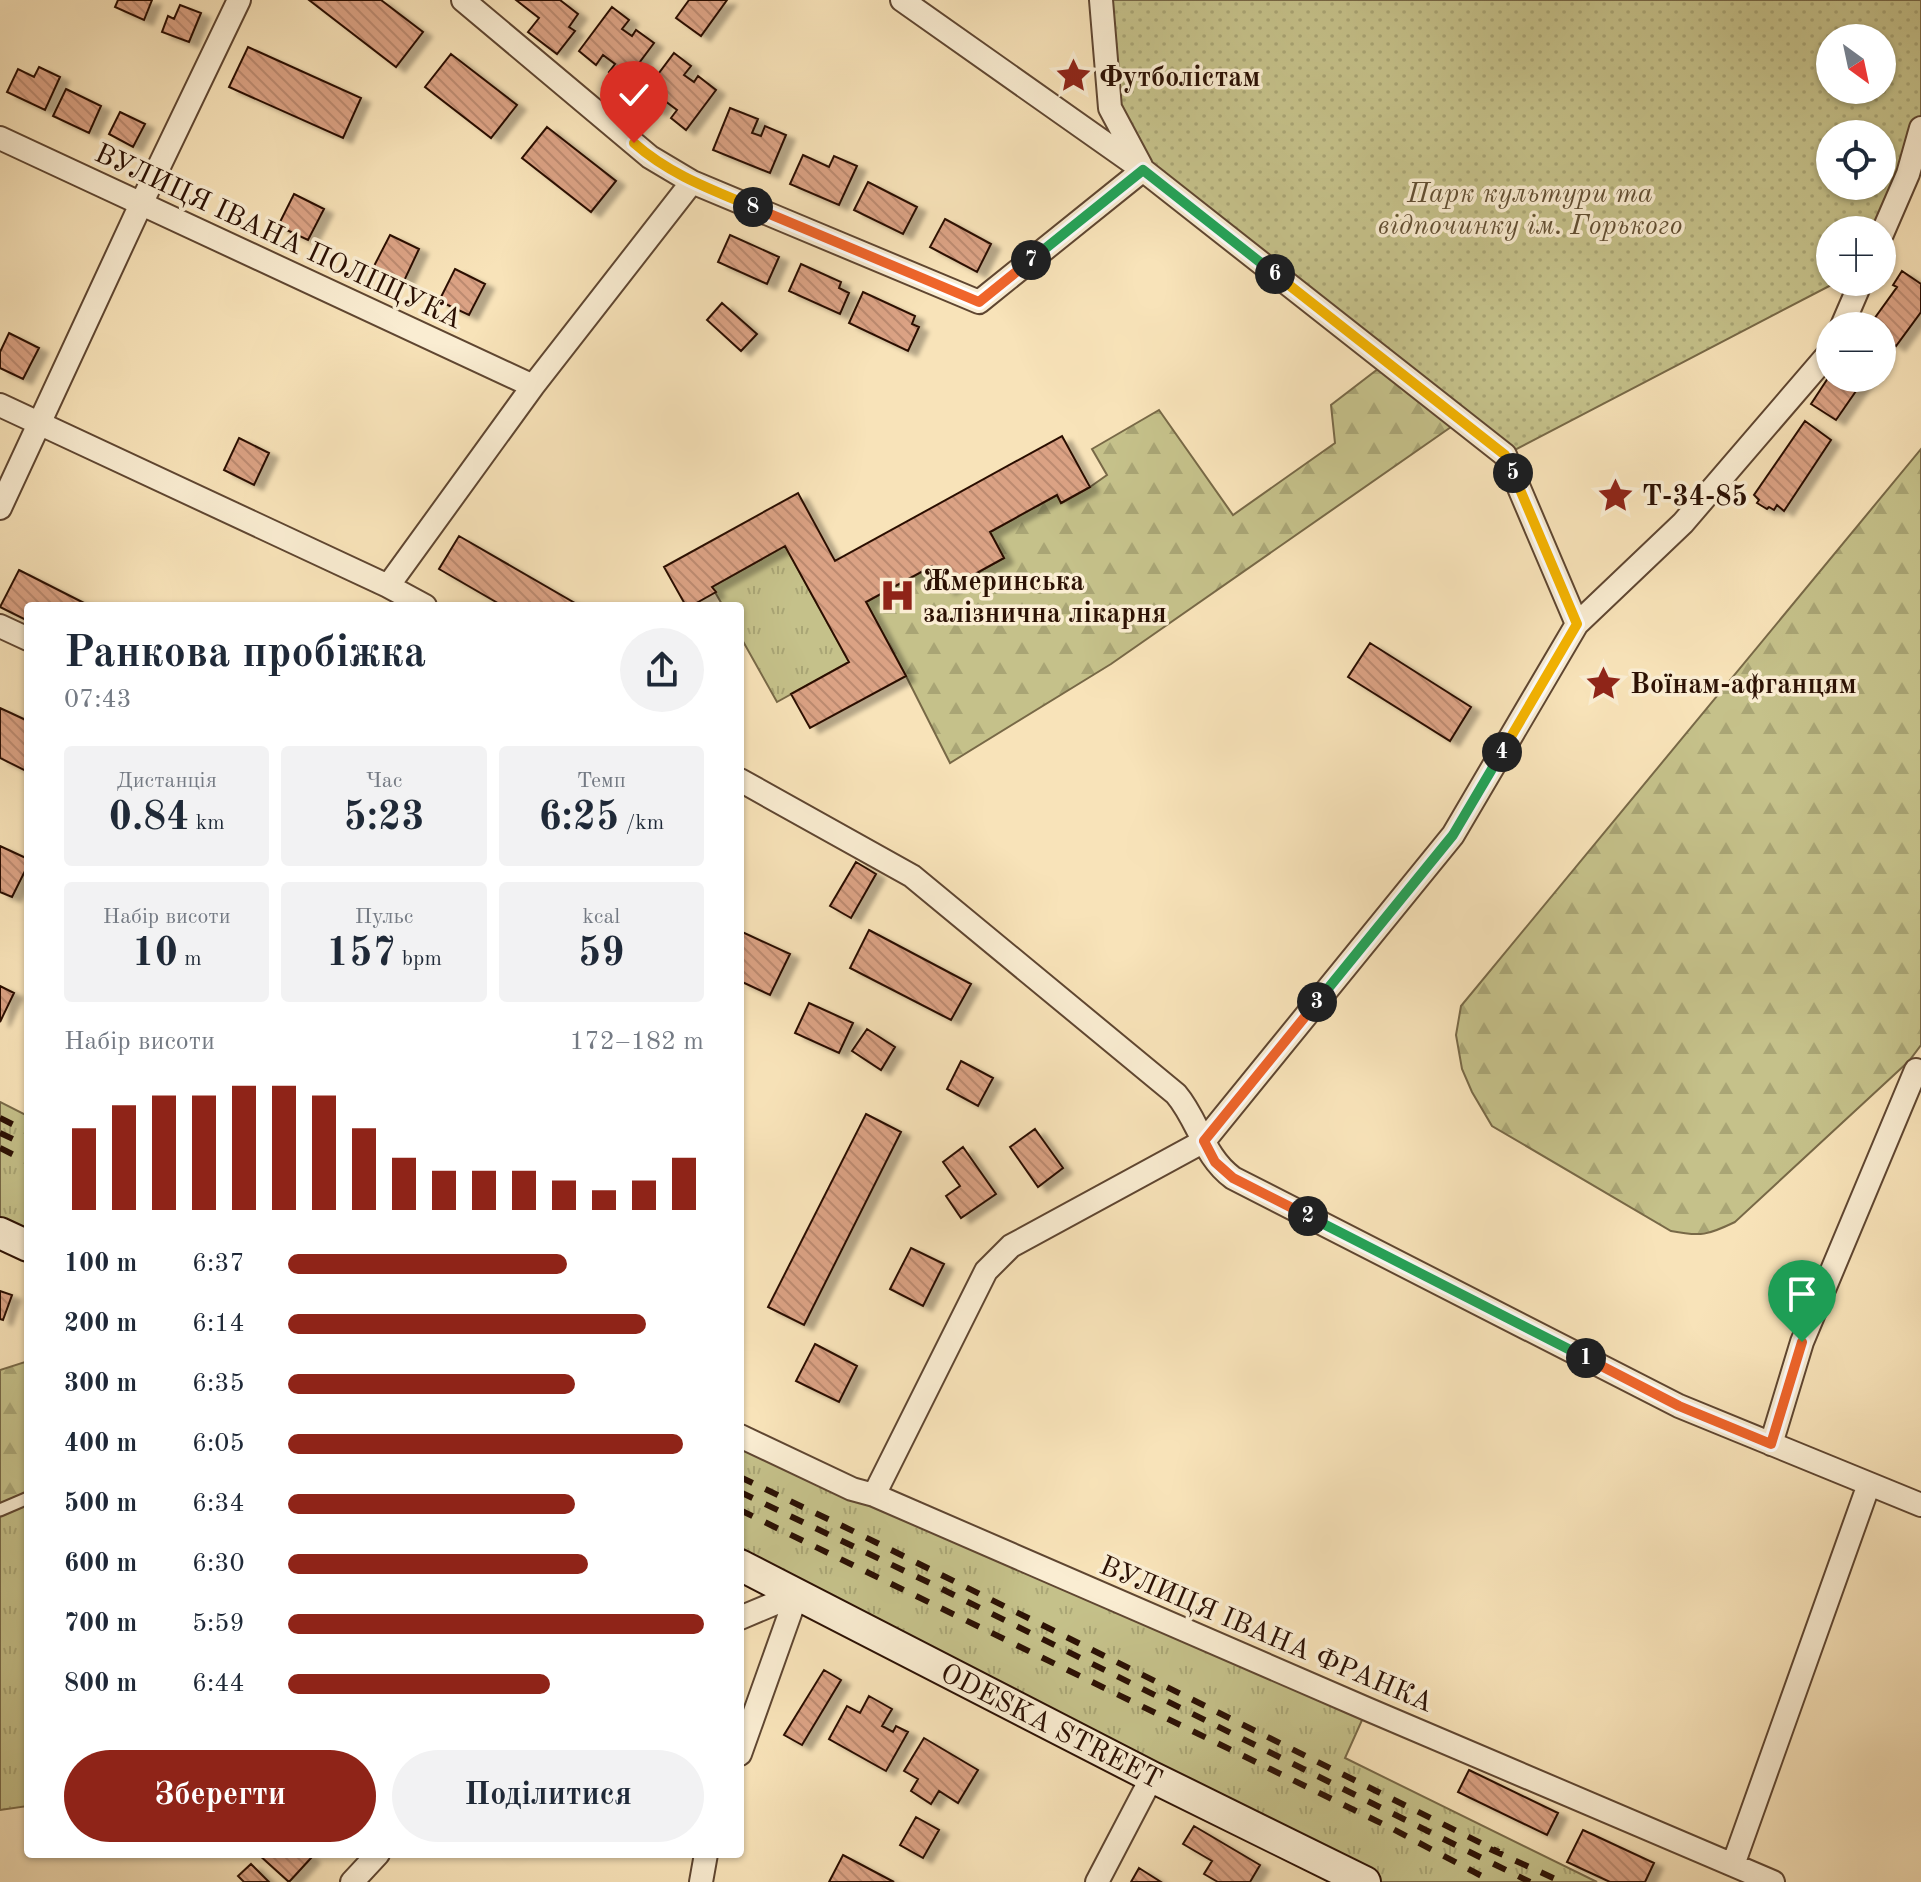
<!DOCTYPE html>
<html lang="uk">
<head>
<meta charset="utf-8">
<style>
  :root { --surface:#fff; --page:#f2f2f3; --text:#1f2937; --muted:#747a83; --accent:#8f2418 }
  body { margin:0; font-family:"Old Standard TT",serif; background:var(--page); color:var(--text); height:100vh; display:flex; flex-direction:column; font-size:30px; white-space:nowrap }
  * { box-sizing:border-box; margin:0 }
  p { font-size:26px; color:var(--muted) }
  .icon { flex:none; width:44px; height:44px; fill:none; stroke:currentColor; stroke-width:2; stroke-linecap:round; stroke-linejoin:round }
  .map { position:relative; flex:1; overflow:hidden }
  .sheet { position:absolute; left:24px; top:602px; width:720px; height:1256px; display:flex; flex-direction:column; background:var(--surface); border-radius:8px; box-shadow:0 2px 6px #0004 }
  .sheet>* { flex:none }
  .needle { width:52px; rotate:147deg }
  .fabs { position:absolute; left:1816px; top:24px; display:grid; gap:16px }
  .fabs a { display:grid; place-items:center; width:80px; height:80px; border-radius:50%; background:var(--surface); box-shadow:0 2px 6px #0004; font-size:40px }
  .pin { position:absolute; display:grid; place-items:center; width:68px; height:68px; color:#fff; margin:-82px -34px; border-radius:50% 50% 50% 0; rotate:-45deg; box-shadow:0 0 8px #0007 }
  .pin .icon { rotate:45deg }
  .km { position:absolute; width:40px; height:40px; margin:-20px; border-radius:50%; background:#222; color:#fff; font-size:22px; line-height:40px; text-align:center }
  .round { display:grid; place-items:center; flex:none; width:84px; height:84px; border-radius:42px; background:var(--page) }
  .overview { display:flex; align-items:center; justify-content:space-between; height:136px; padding:0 40px }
  h1 { font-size:44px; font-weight:700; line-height:60px }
  .metrics { display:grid; grid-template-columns:repeat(3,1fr); gap:12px; height:136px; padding:8px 40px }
  .metrics div { display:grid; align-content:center; border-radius:8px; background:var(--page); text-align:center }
  .metrics b { font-size:40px; font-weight:700 }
  .metrics small { font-size:22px; font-weight:400 }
  .metrics p { font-size:22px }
  .chart { height:224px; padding:16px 40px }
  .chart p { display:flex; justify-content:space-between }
  .chart svg { width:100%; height:144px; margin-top:8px; stroke:var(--accent); stroke-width:6 }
  .button { display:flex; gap:16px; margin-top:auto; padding:16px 40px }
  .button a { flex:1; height:92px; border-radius:48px; background:var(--accent); color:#fff; font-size:32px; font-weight:700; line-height:92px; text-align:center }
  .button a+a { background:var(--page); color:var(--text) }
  ul { padding:0 40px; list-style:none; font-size:26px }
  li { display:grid; grid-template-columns:128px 96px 1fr; align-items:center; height:60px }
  li i { height:20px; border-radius:10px; background:var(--accent) }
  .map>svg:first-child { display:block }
</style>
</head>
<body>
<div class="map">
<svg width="1921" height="1882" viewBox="0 0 1921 1882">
  <defs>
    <pattern id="grass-tufts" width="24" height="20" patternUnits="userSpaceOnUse" patternTransform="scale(2)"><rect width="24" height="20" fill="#c5c18a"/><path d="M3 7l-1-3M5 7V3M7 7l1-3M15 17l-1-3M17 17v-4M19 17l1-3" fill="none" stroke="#a9a575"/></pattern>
    <pattern id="forest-firs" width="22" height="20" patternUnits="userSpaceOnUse" patternTransform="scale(2)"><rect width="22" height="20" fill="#c5c18a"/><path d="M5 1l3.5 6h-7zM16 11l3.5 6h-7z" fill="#a9a575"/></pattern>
    <pattern id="park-dots" width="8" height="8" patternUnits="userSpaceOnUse" patternTransform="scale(2)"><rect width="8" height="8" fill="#c5c18a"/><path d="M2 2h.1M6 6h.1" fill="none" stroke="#a9a575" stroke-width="1.8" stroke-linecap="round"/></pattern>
    <pattern id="building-back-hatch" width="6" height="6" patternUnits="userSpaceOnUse" patternTransform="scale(2)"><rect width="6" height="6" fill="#dba284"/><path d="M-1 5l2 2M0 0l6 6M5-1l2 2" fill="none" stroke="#bc8a70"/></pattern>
    <filter id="shadow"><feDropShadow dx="9" dy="5" stdDeviation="2" flood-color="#0004"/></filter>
  </defs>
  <rect width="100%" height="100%" fill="#f8e3b9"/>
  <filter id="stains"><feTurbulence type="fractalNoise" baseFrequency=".0025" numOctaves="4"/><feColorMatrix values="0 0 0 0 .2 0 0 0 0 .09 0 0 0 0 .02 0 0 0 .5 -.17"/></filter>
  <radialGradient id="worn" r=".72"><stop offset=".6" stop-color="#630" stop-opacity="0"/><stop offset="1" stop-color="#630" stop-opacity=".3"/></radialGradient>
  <!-- grass -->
  <path fill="url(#grass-tufts)" stroke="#786947" stroke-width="2" d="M785,546L849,662L777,702L740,636V606H723L712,587Z
    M0,1102L28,1116V1246L0,1233Z
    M740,1436L1367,1709L1345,1758L1597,1882H1365L740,1565Z
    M28,1498V1806L0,1810V1510Z"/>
  <!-- forest -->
  <path fill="url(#forest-firs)" stroke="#786947" stroke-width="2" d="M1387,362L1461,420L1111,664L950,763L906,676L866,602L932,566L946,590L1004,558L990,532L1057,495L1062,503L1090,487L1107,475L1092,449L1159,410L1233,515L1335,443L1331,405Z
    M1921,449V1045L1909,1061L1735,1222C1708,1235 1701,1237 1671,1231L1492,1126L1472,1092L1462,1069L1456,1035L1461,1006Z
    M28,1361V1498L0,1510V1370Z"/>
  <!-- park -->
  <path fill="url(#park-dots)" stroke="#786947" stroke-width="2" fill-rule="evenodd" d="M1101,0H1921V128L1882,230H1830V282H1837L1505,455L1143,170L1110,108ZM1830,38H1882V90H1830ZM1830,134H1882V186H1830Z"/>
  <!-- building -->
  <path fill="url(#building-back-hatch)" stroke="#2c1104" stroke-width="2" filter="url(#shadow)" d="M118,0H152L144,20L115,7Z
    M309,0H381L423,32L396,67Z
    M516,0H560L578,14L569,27L575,31L557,54L528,32L539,18Z
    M689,0H727L701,36L676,18Z
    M180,5L201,13L189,42L162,32L168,16L174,19Z
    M612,7L629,20L622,29L632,36L636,30L654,43L624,83L609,72L615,64L603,55L596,65L579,51Z
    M248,47L361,98L343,138L229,87Z
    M674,53L691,66L684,75L694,82L698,76L716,90L686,130L671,118L677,110L665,101L658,111L641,97Z
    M451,54L517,105L491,138L425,87Z
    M39,67L60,77L45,110L7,92L18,69L34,77Z
    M66,89L101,106L89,133L53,116Z
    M730,108L758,119L752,133L761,136L765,126L786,135L770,173L713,150Z
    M120,112L145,124L133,147L109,134Z
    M547,127L616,181L591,212L522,158Z
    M803,155L829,167L834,156L857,166L839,205L790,184Z
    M868,182L917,207L903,234L854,210Z
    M294,194L324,209L308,240L278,226Z
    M945,219L991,244L977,272L930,247Z
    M390,235L419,249L404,281L374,266Z
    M730,235L779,257L767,284L718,262Z
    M801,264L841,282L839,288L849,293L840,314L789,291Z
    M455,269L485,284L469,315L439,301Z
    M1902,271L1921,284V312L1896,346L1882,336V326H1869L1897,287L1893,285Z
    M863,292L915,316L912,324L919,327L908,351L849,323Z
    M722,303L757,334L741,351L707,320Z
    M9,333L39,348L23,379L0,368V352Z
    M1830,375V378H1865L1836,420L1811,404Z
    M1805,421L1831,440L1784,511L1777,505L1774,510L1769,507L1767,509L1757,503L1759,500L1754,495Z
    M1062,436L1090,487L1061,503L1057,495L990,532L1004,558L946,590L932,566L866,602L906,676L810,728L791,694L849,662L785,546L712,587L716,592L691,606H686L664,567L798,493L835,561Z
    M239,438L269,453L254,485L224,470Z
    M459,536L580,606H503L439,569Z
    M19,570L90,606H28V621L0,607Z
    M1370,643L1471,707L1450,741L1348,677Z
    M0,708L28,721V772L0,758Z
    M0,846L28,859V865L12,897L0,892Z
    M856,862L876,874L851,918L830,906Z
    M869,930L971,984L951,1020L850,968Z
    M740,931L790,954L770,995L740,981Z
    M0,986L14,993L0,1022Z
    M809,1003L853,1023L839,1053L795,1033Z
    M867,1029L895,1047L881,1070L852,1051Z
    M961,1061L993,1078L978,1106L947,1089Z
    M866,1114L901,1132L804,1325L768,1307Z
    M1035,1129L1063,1168L1038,1187L1010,1147Z
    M963,1147L996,1194L961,1218L946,1196L960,1186L943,1162Z
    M911,1248L944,1264L923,1306L890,1289Z
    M0,1291L12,1295L3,1320L0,1319Z
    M815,1344L857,1366L839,1402L796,1381Z
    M824,1670L841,1680L802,1745L784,1735Z
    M869,1696L892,1709L882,1726L893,1732L896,1726L908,1732L886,1771L829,1739L847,1706L860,1713Z
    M924,1738L978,1770L958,1803L939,1791L931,1804L911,1791L918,1779L904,1771Z
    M1469,1770L1558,1813L1547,1835L1458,1792Z
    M916,1817L939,1830L923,1858L900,1845Z
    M1194,1826L1260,1865L1250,1882H1218L1204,1874L1212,1861L1183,1844Z
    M1583,1830L1654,1863L1645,1882H1610L1567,1862Z
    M258,1854H306L311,1858L289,1882Z
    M843,1855L894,1882H829Z
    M251,1864L269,1882H244L238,1876Z
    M1139,1868L1161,1882H1131Z"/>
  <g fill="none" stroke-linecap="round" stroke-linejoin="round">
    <defs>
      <path id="service" d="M0,1510L28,1498"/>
      <path id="minor" d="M463,0L650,157L692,182L979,302L1143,170
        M902,0L1143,170L1505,455L1577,624
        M1101,0L1110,108L1141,166
        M0,138L533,386
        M1882,234L1908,174L1921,128
        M1842,326L1861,282
        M0,405L388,586L425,606
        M0,508L141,204L239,0
        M388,586L533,386L692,182
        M0,626L28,639
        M740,780L912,876L1176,1094C1199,1121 1203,1156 1233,1178L1679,1406L1921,1505
        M740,1436L852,1489L874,1495L1367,1709L1773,1882
        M1771,1444L1802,1342L1916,1070
        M874,1495L986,1271L1011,1246L1204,1141L1453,835L1577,624L1683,523L1830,352
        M740,1618L797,1594
        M740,1754L797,1594
        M1733,1865L1869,1484
        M352,1882L378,1854
        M701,1882L706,1854
        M1097,1882L1152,1777"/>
      <path id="secondary" d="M0,1233L28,1246
        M740,1565L1152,1777L1365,1882"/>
    </defs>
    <!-- service casing -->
    <use href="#service" stroke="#5f4631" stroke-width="15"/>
    <!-- minor casing -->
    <use href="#minor" stroke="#5f4631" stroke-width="26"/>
    <!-- secondary casing -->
    <use href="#secondary" stroke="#2c1104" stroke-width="34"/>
    <!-- service -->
    <use href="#service" stroke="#faedd2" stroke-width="11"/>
    <!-- minor -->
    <use href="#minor" stroke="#faedd2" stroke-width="22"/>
    <!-- secondary -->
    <use href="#secondary" stroke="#faedd2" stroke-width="30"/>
    <!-- rail -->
    <path stroke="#2c1104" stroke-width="6" stroke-dasharray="14 14" stroke-linecap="butt" d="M0,1118L28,1132
      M0,1133L28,1146
      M0,1148L28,1162
      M740,1477L855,1532L1499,1852
      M740,1492L936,1586L1530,1882
      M740,1510L1391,1828L1493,1882
      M1490,1849L1562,1882"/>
  </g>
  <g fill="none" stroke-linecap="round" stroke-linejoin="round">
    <defs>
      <path id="split-1" d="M1586,1358L1679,1406L1771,1444L1802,1342"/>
      <path id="split-2" d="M1308,1216L1586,1358"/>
      <path id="split-3" d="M1308,1216L1233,1178L1215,1162L1204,1141L1317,1002"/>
      <path id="split-4" d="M1317,1002L1453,835L1502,752"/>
      <path id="split-5" d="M1502,752L1577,624L1513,473"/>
      <path id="split-6" d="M1275,274L1505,455L1513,473"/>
      <path id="split-7" d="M1031,260L1143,170L1275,274"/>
      <path id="split-8" d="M753,207L979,302L1031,260"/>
      <path id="split-9" d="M634,143C669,174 710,189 753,207"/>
    </defs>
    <!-- split-1 casing -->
    <use href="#split-1" stroke="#fff" stroke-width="16"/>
    <!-- split-2 casing -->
    <use href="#split-2" stroke="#fff" stroke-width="16"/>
    <!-- split-3 casing -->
    <use href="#split-3" stroke="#fff" stroke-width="16"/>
    <!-- split-4 casing -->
    <use href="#split-4" stroke="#fff" stroke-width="16"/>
    <!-- split-5 casing -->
    <use href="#split-5" stroke="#fff" stroke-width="16"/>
    <!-- split-6 casing -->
    <use href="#split-6" stroke="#fff" stroke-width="16"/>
    <!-- split-7 casing -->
    <use href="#split-7" stroke="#fff" stroke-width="16"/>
    <!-- split-8 casing -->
    <use href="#split-8" stroke="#fff" stroke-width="16"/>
    <!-- split-9 casing -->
    <use href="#split-9" stroke="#fff" stroke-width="16"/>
    <!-- split-1 -->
    <use href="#split-1" stroke="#f0652b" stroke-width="10"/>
    <!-- split-2 -->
    <use href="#split-2" stroke="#22a559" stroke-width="10"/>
    <!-- split-3 -->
    <use href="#split-3" stroke="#f0652b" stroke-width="10"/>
    <!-- split-4 -->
    <use href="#split-4" stroke="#22a559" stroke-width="10"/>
    <!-- split-5 -->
    <use href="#split-5" stroke="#f5b400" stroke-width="10"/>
    <!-- split-6 -->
    <use href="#split-6" stroke="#f5b400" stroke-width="10"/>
    <!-- split-7 -->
    <use href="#split-7" stroke="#22a559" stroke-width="10"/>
    <!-- split-8 -->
    <use href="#split-8" stroke="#f0652b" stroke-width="10"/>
    <!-- split-9 -->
    <use href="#split-9" stroke="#f5b400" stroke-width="10"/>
  </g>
  <!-- icons -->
  <defs>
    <symbol id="sight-bare" viewBox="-9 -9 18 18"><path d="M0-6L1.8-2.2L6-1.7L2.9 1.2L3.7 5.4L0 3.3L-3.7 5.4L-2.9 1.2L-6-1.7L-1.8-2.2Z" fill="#8f2418" stroke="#faedd2" stroke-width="2.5" paint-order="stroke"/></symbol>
    <symbol id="hospital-bare" viewBox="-9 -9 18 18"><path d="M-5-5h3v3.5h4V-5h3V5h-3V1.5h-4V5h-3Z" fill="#8f2418" stroke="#faedd2" stroke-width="2.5" paint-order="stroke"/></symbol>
  </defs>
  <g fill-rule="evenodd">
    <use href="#sight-bare" x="1048" y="50" width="51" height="51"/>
    <use href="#sight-bare" x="1590" y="470" width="51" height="51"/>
    <use href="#hospital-bare" x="872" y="570" width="51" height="51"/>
    <use href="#sight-bare" x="1578" y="658" width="51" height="51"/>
  </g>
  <g text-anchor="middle" stroke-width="7" stroke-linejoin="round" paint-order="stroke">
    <!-- poi labels -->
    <g font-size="28" font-weight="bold" fill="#2c1104" stroke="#faedd2" text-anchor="start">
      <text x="1099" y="86">Футболістам</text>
      <text x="1642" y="505">Т-34-85</text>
      <text x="923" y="590">Жмеринська<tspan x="923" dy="32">залізнична лікарня</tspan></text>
      <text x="1630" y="693">Воїнам-афганцям</text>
    </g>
    <!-- park labels -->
    <g font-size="28" font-style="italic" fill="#624f33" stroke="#faedd2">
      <text x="1530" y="202">Парк культури та<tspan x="1530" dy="32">відпочинку ім. Горького</tspan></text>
    </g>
    <!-- street labels -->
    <g font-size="28" fill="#2c1104" stroke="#faedd2">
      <text transform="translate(279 235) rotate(25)" y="10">ВУЛИЦЯ ІВАНА ПОЛІЩУКА</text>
      <text transform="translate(1267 1633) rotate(23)" y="10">ВУЛИЦЯ ІВАНА ФРАНКА</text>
      <text transform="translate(1052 1725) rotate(27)" y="10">ODESKA STREET</text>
    </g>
  </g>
  <rect width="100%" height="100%" filter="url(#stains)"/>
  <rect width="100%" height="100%" fill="url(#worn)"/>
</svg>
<div class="fabs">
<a><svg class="needle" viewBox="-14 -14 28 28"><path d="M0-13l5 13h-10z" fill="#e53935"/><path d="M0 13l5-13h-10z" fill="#747a83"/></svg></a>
<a><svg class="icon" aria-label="locate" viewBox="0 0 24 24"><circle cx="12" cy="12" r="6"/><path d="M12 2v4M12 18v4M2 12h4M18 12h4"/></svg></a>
<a>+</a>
<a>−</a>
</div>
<div class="pin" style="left:1802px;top:1342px;background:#1e9e55"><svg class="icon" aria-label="arrive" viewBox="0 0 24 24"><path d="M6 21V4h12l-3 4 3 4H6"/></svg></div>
<div class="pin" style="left:634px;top:143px;background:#d93025"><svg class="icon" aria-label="check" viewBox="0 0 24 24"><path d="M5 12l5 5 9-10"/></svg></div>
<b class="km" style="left:1586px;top:1358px">1</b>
<b class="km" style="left:1308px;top:1216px">2</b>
<b class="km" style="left:1317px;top:1002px">3</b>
<b class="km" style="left:1502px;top:752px">4</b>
<b class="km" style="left:1513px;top:473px">5</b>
<b class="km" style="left:1275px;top:274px">6</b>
<b class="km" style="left:1031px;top:260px">7</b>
<b class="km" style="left:753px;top:207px">8</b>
<section class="sheet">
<div class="overview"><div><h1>Ранкова пробіжка</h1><p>07:43</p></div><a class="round"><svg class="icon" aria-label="share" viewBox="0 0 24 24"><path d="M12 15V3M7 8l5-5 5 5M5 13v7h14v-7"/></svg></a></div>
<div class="metrics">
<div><p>Дистанція</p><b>0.84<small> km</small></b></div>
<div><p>Час</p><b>5:23</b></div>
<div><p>Темп</p><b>6:25<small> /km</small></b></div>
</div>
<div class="metrics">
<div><p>Набір висоти</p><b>10<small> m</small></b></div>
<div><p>Пульс</p><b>157<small> bpm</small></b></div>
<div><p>kcal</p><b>59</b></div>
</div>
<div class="chart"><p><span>Набір висоти</span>172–182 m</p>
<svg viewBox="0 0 160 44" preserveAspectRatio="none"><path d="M5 44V19M15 44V12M25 44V9M35 44V9M45 44V6M55 44V6M65 44V9M75 44V19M85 44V28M95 44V32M105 44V32M115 44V32M125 44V35M135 44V38M145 44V35M155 44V28"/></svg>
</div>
<ul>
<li><b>100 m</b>6:37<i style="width:67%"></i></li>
<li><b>200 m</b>6:14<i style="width:86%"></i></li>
<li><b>300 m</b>6:35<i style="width:69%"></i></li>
<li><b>400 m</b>6:05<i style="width:95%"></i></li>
<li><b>500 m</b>6:34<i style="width:69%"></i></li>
<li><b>600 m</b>6:30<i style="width:72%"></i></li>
<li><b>700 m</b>5:59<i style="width:100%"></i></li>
<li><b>800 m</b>6:44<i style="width:63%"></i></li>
</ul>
<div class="button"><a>Зберегти</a><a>Поділитися</a></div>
</section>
</div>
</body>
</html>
